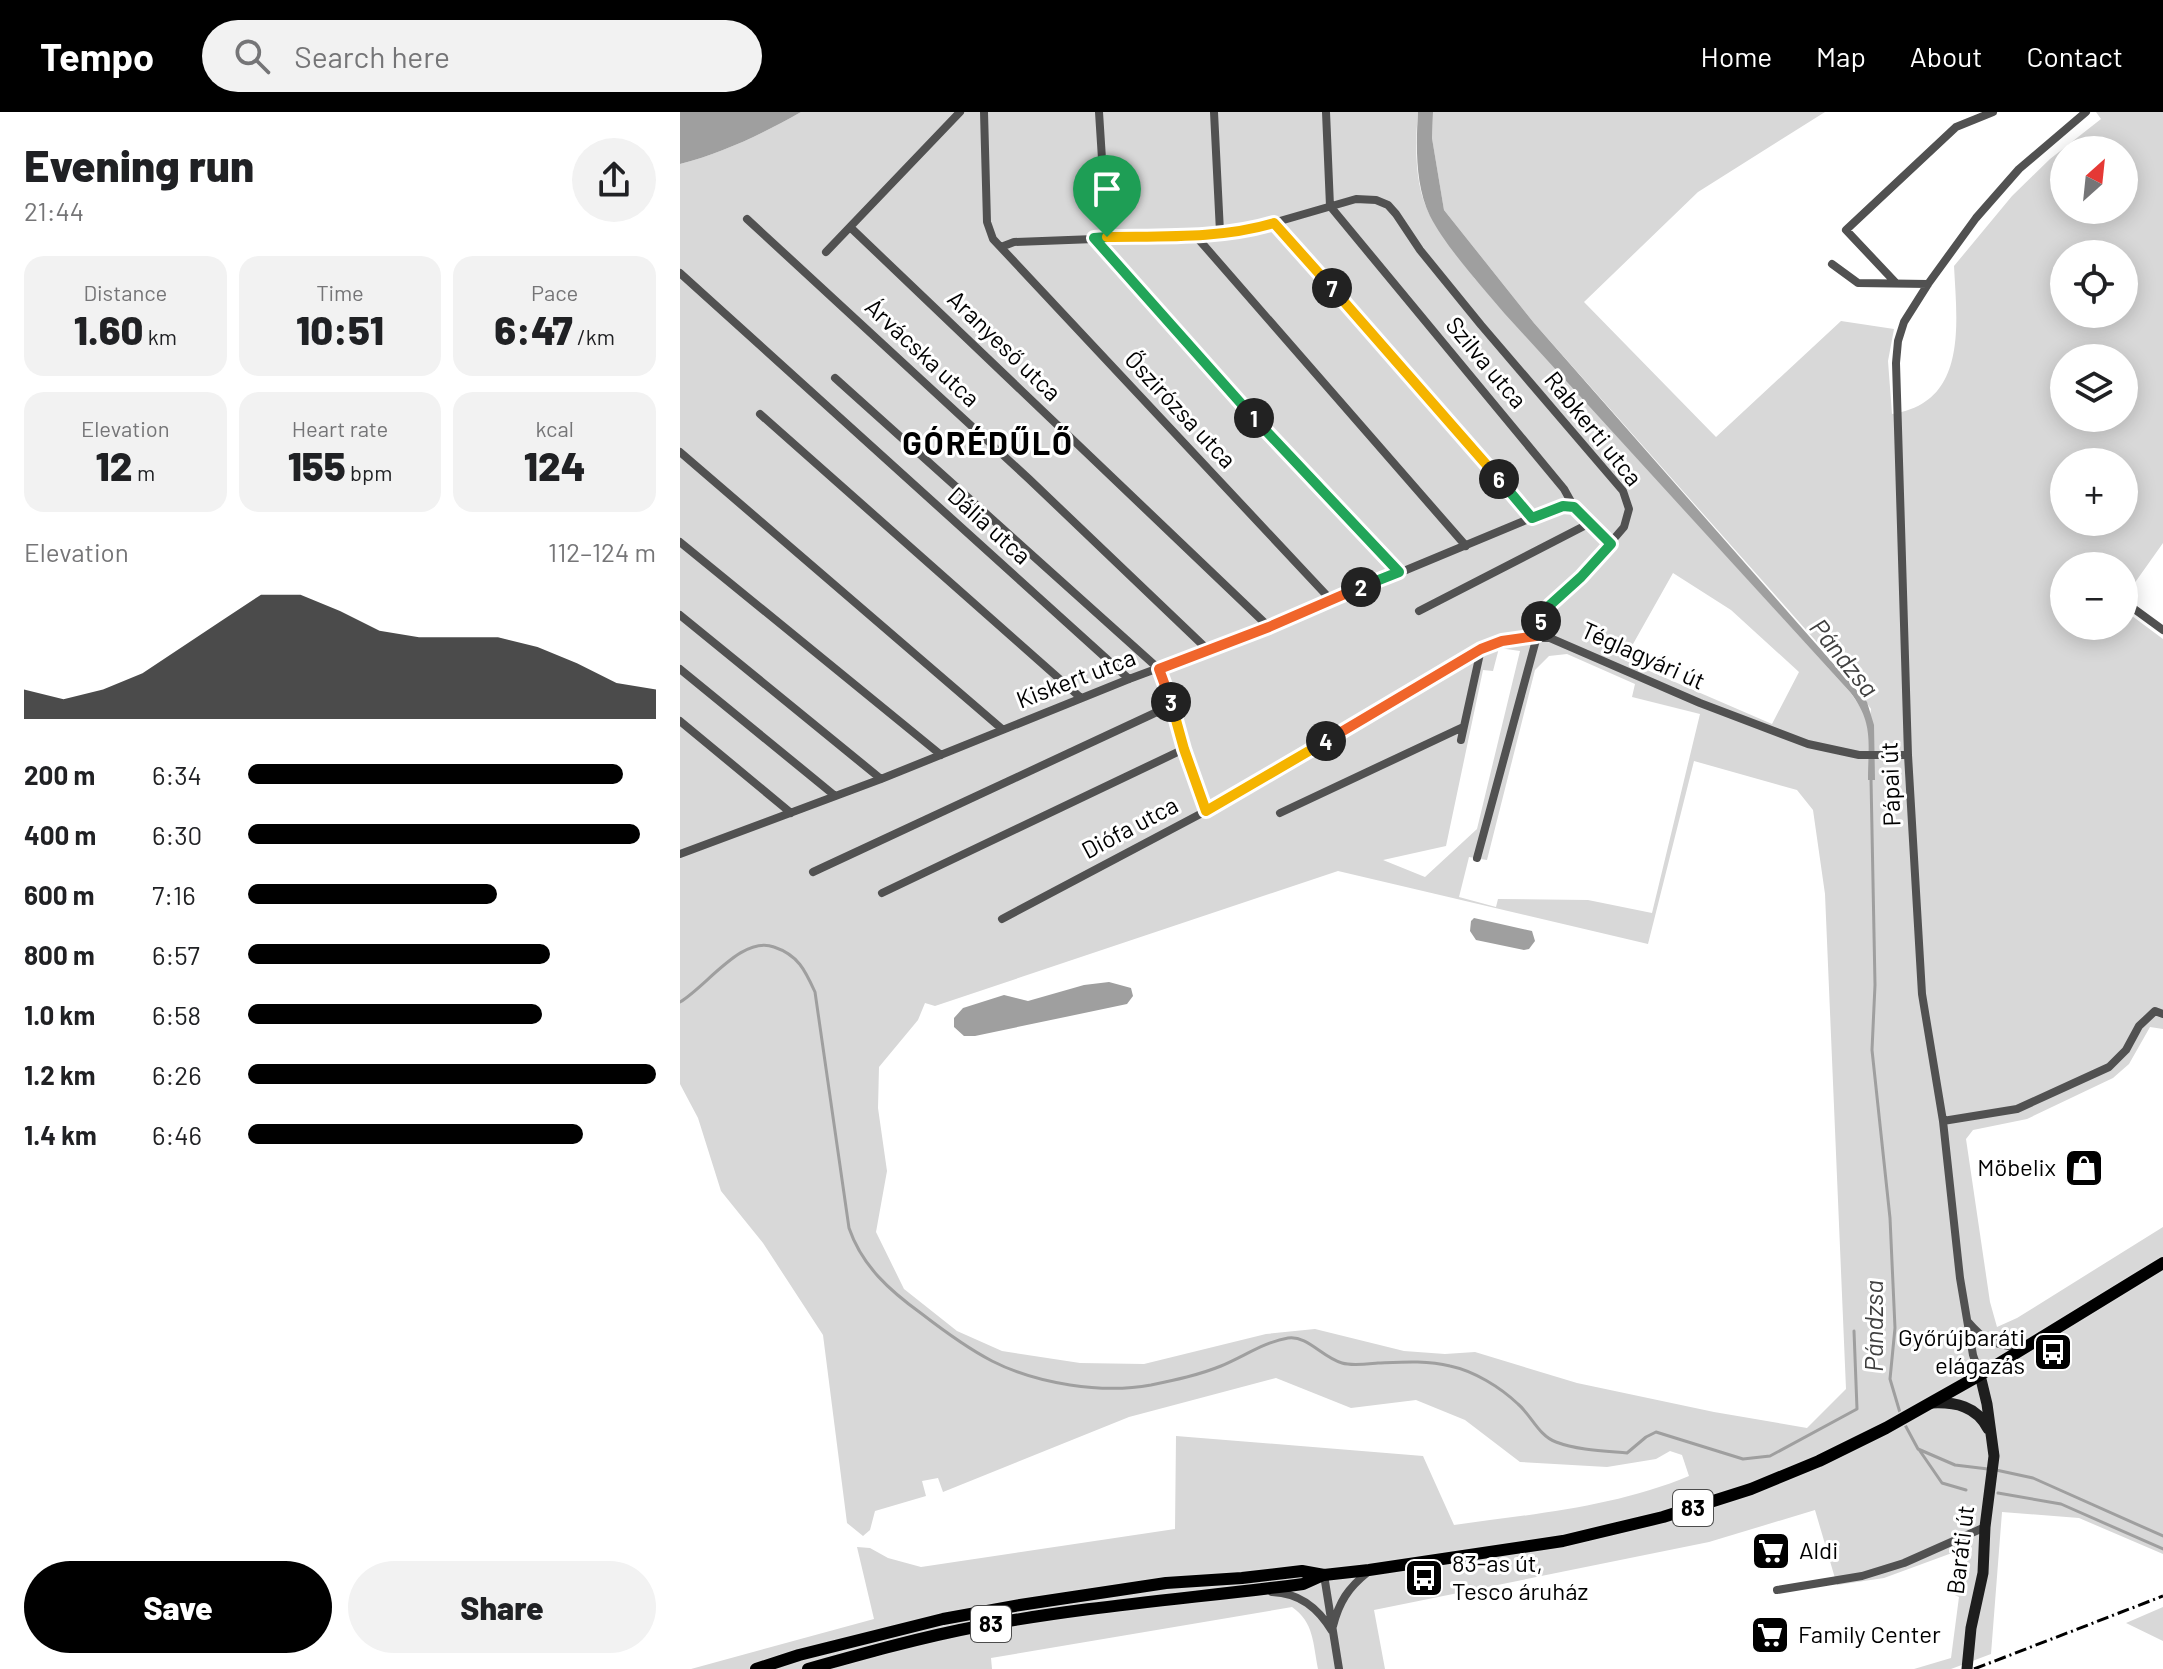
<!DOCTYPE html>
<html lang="en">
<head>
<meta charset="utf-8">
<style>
  :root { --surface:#fff; --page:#f2f2f2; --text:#202124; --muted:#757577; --accent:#000 }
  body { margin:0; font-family:Barlow,sans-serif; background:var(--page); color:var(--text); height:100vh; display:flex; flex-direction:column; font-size:30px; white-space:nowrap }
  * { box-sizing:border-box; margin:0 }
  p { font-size:26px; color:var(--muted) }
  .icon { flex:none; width:44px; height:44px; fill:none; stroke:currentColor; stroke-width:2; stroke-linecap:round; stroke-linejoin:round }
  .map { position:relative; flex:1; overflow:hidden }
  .drawer { display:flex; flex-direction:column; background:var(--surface); width:680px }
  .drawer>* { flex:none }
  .needle { width:52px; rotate:27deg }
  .tools { position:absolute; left:1370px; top:24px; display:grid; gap:16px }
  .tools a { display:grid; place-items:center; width:88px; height:88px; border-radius:50%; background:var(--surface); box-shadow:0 4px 20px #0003; font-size:40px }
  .pin { position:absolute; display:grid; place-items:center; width:68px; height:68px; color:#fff; margin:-82px -34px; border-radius:50% 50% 50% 0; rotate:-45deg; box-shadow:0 0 8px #0007 }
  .pin .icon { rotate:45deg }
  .km { position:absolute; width:40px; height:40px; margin:-20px; border-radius:50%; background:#222; color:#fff; font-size:22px; line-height:40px; text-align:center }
  .round { display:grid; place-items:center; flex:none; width:84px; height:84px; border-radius:42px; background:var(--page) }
  .head { display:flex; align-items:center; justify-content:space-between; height:136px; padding:0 24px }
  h1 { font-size:44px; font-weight:800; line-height:60px }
  .metrics { display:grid; grid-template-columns:repeat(3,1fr); gap:12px; height:136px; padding:8px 24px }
  .metrics div { display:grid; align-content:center; border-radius:20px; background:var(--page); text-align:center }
  .metrics b { font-size:40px; font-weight:800 }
  .metrics small { font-size:22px; font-weight:400 }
  .metrics p { font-size:22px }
  .chart { height:224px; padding:16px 24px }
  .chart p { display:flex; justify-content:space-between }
  .chart svg { width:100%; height:144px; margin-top:8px; fill:var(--accent); opacity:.7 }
  .button { display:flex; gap:16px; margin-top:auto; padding:16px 24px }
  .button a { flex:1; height:92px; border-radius:48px; background:var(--accent); color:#fff; font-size:32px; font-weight:800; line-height:92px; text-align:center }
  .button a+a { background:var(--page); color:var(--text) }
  ul { padding:0 24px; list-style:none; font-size:26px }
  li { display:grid; grid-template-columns:128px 96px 1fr; align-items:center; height:60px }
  li i { height:20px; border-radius:10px; background:var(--accent) }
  header { display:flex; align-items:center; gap:48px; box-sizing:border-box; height:112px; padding:0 40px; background:var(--accent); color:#fff }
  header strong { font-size:38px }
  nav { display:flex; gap:44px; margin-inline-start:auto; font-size:28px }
  .search { width:560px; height:72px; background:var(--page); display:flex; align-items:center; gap:20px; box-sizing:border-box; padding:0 28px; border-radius:44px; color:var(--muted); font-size:30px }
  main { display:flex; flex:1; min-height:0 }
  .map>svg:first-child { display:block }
</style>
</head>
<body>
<header>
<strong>Tempo</strong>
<div class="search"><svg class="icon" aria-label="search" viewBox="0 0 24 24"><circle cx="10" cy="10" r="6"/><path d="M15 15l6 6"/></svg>Search here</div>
<nav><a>Home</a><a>Map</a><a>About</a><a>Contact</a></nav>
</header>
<main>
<section class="drawer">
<div class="head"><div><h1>Evening run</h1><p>21:44</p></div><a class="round"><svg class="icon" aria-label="share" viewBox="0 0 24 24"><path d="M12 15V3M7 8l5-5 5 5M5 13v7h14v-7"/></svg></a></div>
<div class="metrics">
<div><p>Distance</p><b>1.60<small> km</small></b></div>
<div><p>Time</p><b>10:51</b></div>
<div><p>Pace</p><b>6:47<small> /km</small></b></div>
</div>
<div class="metrics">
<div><p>Elevation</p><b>12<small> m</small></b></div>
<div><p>Heart rate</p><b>155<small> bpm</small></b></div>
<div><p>kcal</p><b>124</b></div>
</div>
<div class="chart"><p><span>Elevation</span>112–124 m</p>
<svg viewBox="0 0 160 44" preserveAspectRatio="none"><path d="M0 44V35L10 38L20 35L30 30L40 22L50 14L60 6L70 6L80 11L90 17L100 19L110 19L120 19L130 22L140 27L150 33L160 35V44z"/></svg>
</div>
<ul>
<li><b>200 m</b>6:34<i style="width:92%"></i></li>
<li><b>400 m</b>6:30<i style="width:96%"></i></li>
<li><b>600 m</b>7:16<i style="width:61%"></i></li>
<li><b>800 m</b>6:57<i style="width:74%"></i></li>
<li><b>1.0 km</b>6:58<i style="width:72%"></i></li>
<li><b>1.2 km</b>6:26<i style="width:100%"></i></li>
<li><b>1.4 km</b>6:46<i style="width:82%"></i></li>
</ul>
<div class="button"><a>Save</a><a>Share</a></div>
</section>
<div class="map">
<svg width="1483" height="1557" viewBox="0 0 1483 1557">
  <rect width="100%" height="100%" fill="#fff"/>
  <!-- green -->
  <path fill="#d8d8d8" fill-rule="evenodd" d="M121,0H738C735,33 734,75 751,105C763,127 781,147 795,167L1170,580L1185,602L1188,618L1191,597L1173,571L854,211L764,98L752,26L753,0H1145L1018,80L904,190L1036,325L1161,209L1214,217L1208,249L1212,302C1288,291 1277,212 1274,154L1332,84L1370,47L1421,7L1416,0H1483V431L1444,486V454H1384V514H1444V498L1483,527V917L1470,915L1449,952L1433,966L1347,1007L1293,1018L1286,1027L1310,1190L1317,1215L1337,1206L1483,1115V1442L1399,1406L1322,1400L1311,1542L1271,1557H1234L1271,1546L1279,1485L1271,1481L1278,1458L1291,1446V1434L1204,1466L1157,1473L1135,1398L1029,1430L694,1498L705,1557H638C633,1532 634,1510 612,1495L311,1546L312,1557H11L194,1507L177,1435L190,1436L208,1446L241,1455L495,1417L496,1324L743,1344L774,1413C853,1402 935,1395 1009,1364L1002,1343L990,1339L976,1347L927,1355L840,1350L785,1308L736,1288L671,1296L596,1266L449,1305L263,1380L258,1366L242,1369L246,1384L195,1399L190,1418L183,1424L167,1411L143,1223L83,1131L41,1079L18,1006L0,972V52C43,41 82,22 121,0ZM1384,38H1444V98H1384ZM1384,142H1444V202H1384ZM1384,246H1444V306H1384ZM1384,350H1444V410H1384ZM993,461L1051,498L1119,560L1092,612L944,548ZM819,536L840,539L797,717L745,765L703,748L766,734L803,558L813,559ZM887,542L955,572L952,585L1020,602L972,801L908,788L818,787L816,795L779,785L789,745L807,748L855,558L869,544ZM1014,649L1117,678L1133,698L1145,782L1166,1277L1127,1316L1034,1300L897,1271L795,1240L765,1242L724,1239L635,1217L586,1222L464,1252L400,1251L322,1239L277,1219L224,1177L196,1120L207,1059L198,996L199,955L238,908L245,891L255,894L658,759L968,832Z
    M1483,1495V1529L1446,1511Z"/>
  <!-- water -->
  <path fill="#9f9f9f" d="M0,0H121C82,22 43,41 0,52Z
    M738,0H753L752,26L764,98L854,211L1187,590L1194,613L1195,668H1188C1188,631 1194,611 1170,580L825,202C802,175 766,135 750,104C735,73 736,33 738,0Z
    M794,806L852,819L855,829L849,837L844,838L796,828L790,819L791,809Z
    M429,870L451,876L453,884L447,892L295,924H284L274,915V906L283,896L324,883L348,889L404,873Z"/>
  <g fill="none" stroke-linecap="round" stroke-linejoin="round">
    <!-- stream -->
    <path stroke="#9f9f9f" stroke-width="3" d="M1191,667L1195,873L1192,938L1210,1106L1215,1216L1210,1267L1221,1304
      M0,890C27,874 62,823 94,835C118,843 125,858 135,880L169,1116C182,1154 210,1179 242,1202C264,1219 287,1236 312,1249C357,1272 422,1282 471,1273C495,1268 519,1263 541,1254C563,1245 584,1230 608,1226C627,1223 643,1246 662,1251C672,1254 686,1252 698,1251C721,1250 747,1248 770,1254C794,1259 820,1275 838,1292C851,1303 859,1324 876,1330C897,1338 925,1339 947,1341L966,1325L976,1320L1063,1347L1090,1344L1177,1297L1174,1219
      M1224,1311L1238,1337L1275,1353L1308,1357
      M1240,1339L1262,1371L1286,1378
      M1316,1358L1353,1366L1483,1424
      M1318,1381L1381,1392L1483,1437"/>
    <defs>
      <path id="primary" d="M76,1557L119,1543L263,1507L340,1493L486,1471L562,1466L622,1459L644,1463L689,1458L883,1429L983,1405L1071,1377L1139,1349L1206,1316L1300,1263L1483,1151
        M128,1557C185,1541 242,1525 300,1514C407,1494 515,1486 623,1472L643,1463"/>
    </defs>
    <!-- primary casing -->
    <use href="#primary" stroke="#dbdbdb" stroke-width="15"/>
    <!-- street -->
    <path stroke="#515151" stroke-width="8" d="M304,0L307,110L313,127L651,488
      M419,0L427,125
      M534,0L540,120
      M646,0L650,94L884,377L894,395L931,432
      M67,107L349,367L528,538
      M594,111L722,253L852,406
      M170,115L589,515
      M514,122L786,434
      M414,126L567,299L719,460
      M321,135L334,130L493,124L576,116L676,87L696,88L708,93L716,102L740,138L801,213L943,379L949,397L944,415L901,465L863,502L797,746
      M146,140L280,0
      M1152,152L1178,171L1248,172
      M0,161L449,567
      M1215,170L1166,118L1276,15L1313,0
      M155,266L479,557L526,699
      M80,302L401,586
      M0,340L322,617
      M0,430L261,643
      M1446,491L1483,518
      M739,499L910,411
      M0,503L201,667
      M0,557L154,683
      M0,609L111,701
      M781,628L801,537
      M600,701L783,615
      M0,742L201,667L449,567L589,515L868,399L883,394L894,395
      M133,760L492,593
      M202,781L504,637
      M322,807L526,699L801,537L837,526H870L1020,591L1128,632L1179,643H1228
      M1263,1009L1337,997L1429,955L1446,938L1459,914L1475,899L1483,902
      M1288,1210C1309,1234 1313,1230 1342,1237
      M1300,1263L1293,1243L1280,1166L1263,1009L1242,882L1228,643L1216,251L1218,229L1224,210L1248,172L1296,106L1339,57L1406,0
      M644,1463L659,1557
      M1097,1478L1182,1464L1224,1451L1305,1415
      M592,1480C620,1481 638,1496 652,1519
      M653,1514C659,1490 668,1476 688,1460"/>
    <!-- secondary -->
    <path stroke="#1e1e1e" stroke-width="11" d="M1252,1291C1275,1290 1297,1294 1308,1317
      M1287,1557L1291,1516L1303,1461L1305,1415L1314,1344L1307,1292L1300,1263"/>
    <!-- primary -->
    <use href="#primary" stroke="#000" stroke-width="12"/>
    <!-- rail -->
    <path stroke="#000" stroke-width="3" stroke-dasharray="12 4 2 4" stroke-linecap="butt" d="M1294,1557L1483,1484"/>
  </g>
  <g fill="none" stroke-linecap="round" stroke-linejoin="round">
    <defs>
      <path id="split-1" d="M427,125L414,126L574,306"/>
      <path id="split-2" d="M574,306L719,460L681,475"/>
      <path id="split-3" d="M491,590L479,557L589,515L681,475"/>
      <path id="split-4" d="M491,590L504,637L526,699L646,629"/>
      <path id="split-5" d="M646,629L801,537L822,529L856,524L861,509"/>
      <path id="split-6" d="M819,367L852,406L883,394L894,395L931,432L901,465L870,493L861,509"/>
      <path id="split-7" d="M652,176L819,367"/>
      <path id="split-8" d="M427,125C481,124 541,127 594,111L652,176"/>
    </defs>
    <!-- split-1 casing -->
    <use href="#split-1" stroke="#fff" stroke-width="16"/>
    <!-- split-2 casing -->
    <use href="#split-2" stroke="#fff" stroke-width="16"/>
    <!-- split-3 casing -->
    <use href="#split-3" stroke="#fff" stroke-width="16"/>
    <!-- split-4 casing -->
    <use href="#split-4" stroke="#fff" stroke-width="16"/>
    <!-- split-5 casing -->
    <use href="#split-5" stroke="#fff" stroke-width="16"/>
    <!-- split-6 casing -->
    <use href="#split-6" stroke="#fff" stroke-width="16"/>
    <!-- split-7 casing -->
    <use href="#split-7" stroke="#fff" stroke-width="16"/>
    <!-- split-8 casing -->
    <use href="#split-8" stroke="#fff" stroke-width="16"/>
    <!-- split-1 -->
    <use href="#split-1" stroke="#22a559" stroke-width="10"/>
    <!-- split-2 -->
    <use href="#split-2" stroke="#22a559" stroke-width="10"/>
    <!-- split-3 -->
    <use href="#split-3" stroke="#f0652b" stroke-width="10"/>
    <!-- split-4 -->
    <use href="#split-4" stroke="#f5b400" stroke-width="10"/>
    <!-- split-5 -->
    <use href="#split-5" stroke="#f0652b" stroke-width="10"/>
    <!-- split-6 -->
    <use href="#split-6" stroke="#22a559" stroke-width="10"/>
    <!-- split-7 -->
    <use href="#split-7" stroke="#f5b400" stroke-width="10"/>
    <!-- split-8 -->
    <use href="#split-8" stroke="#f5b400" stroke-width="10"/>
  </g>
  <!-- icons -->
  <defs>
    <symbol id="shop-square" viewBox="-11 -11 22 22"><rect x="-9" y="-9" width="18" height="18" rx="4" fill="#000" stroke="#fff"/><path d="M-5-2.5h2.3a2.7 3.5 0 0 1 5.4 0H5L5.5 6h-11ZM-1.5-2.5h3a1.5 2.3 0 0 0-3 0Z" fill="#fff"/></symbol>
    <symbol id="bus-square" viewBox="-11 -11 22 22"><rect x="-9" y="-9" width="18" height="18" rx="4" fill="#000" stroke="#fff"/><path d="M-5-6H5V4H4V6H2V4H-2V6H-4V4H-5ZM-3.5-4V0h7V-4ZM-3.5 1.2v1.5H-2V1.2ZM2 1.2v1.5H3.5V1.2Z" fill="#fff"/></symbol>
    <symbol id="supermarket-square" viewBox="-11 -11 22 22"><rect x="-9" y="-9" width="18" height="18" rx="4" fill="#000" stroke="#fff"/><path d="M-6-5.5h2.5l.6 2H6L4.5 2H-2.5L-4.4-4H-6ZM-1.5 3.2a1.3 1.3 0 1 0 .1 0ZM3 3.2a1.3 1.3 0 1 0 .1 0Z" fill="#fff"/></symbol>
  </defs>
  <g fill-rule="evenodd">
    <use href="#shop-square" x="1382" y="1034" width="44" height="44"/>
    <use href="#bus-square" x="1351" y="1218" width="44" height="44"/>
    <use href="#supermarket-square" x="1069" y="1417" width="44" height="44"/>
    <use href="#bus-square" x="722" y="1444" width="44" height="44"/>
    <use href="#supermarket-square" x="1068" y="1501" width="44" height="44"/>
  </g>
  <g text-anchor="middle" stroke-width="6" stroke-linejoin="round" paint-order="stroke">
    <!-- shield labels -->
    <g fill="#fff" stroke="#4c4c4c" stroke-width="2">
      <rect x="993" y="1378" width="40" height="36" rx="6"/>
      <rect x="291" y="1494" width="40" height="36" rx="6"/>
    </g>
    <g font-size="22" font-weight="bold" fill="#000">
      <text x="1013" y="1404">83</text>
      <text x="311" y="1520">83</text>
    </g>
    <!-- street labels -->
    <g font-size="24" fill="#000" stroke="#fff">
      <text transform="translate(324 234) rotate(44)" y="8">Aranyeső utca</text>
      <text transform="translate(242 241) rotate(43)" y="8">Árvácska utca</text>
      <text transform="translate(806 251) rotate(50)" y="8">Szilva utca</text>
      <text transform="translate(500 298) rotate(47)" y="8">Őszirózsa utca</text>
      <text transform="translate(913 317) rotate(51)" y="8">Rabkerti utca</text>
      <text transform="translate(309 414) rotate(42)" y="8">Dália utca</text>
      <text transform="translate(963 544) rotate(24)" y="8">Téglagyári út</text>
      <text transform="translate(396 567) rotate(-21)" y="8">Kiskert utca</text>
      <text transform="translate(1211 672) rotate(-92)" y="8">Pápai út</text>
      <text transform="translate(450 716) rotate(-28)" y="8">Diófa utca</text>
      <text transform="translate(1281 1438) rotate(-83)" y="8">Baráti út</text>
    </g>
    <!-- poi labels -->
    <g font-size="24" fill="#000" stroke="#fff" text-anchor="start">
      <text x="1376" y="1064" text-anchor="end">Möbelix</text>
      <text x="1345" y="1234" text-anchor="end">Győrújbaráti<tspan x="1345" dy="28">elágazás</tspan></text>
      <text x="1119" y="1447">Aldi</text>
      <text x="772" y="1460">83-as út,<tspan x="772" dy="28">Tesco áruház</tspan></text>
      <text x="1118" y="1531">Family Center</text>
    </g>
    <!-- water labels -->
    <g font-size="26" font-style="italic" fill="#404040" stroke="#fff">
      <text transform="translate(1164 546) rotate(51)" y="9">Pándzsa</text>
      <text transform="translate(1194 1214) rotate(-90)" y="9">Pándzsa</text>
    </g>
    <!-- district labels -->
    <g font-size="32" font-weight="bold" letter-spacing="2" fill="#000" stroke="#fff">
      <text x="308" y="343">GÓRÉDŰLŐ</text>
    </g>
  </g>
</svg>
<div class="tools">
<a><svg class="needle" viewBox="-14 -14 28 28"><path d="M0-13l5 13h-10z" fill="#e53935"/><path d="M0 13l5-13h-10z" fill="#757577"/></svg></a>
<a><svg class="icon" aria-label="locate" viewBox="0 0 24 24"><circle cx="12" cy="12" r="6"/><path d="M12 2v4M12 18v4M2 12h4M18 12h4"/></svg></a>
<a><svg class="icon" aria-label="layers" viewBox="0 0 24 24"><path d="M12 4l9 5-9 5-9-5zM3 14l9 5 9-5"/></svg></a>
<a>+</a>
<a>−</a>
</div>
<div class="pin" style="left:427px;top:125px;background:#1e9e55"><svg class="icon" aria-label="arrive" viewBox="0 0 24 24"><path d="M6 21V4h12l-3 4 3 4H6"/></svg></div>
<b class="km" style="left:574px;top:306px">1</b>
<b class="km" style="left:681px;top:475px">2</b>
<b class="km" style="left:491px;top:590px">3</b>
<b class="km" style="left:646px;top:629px">4</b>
<b class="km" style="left:861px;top:509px">5</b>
<b class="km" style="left:819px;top:367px">6</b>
<b class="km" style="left:652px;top:176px">7</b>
</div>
</main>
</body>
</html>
